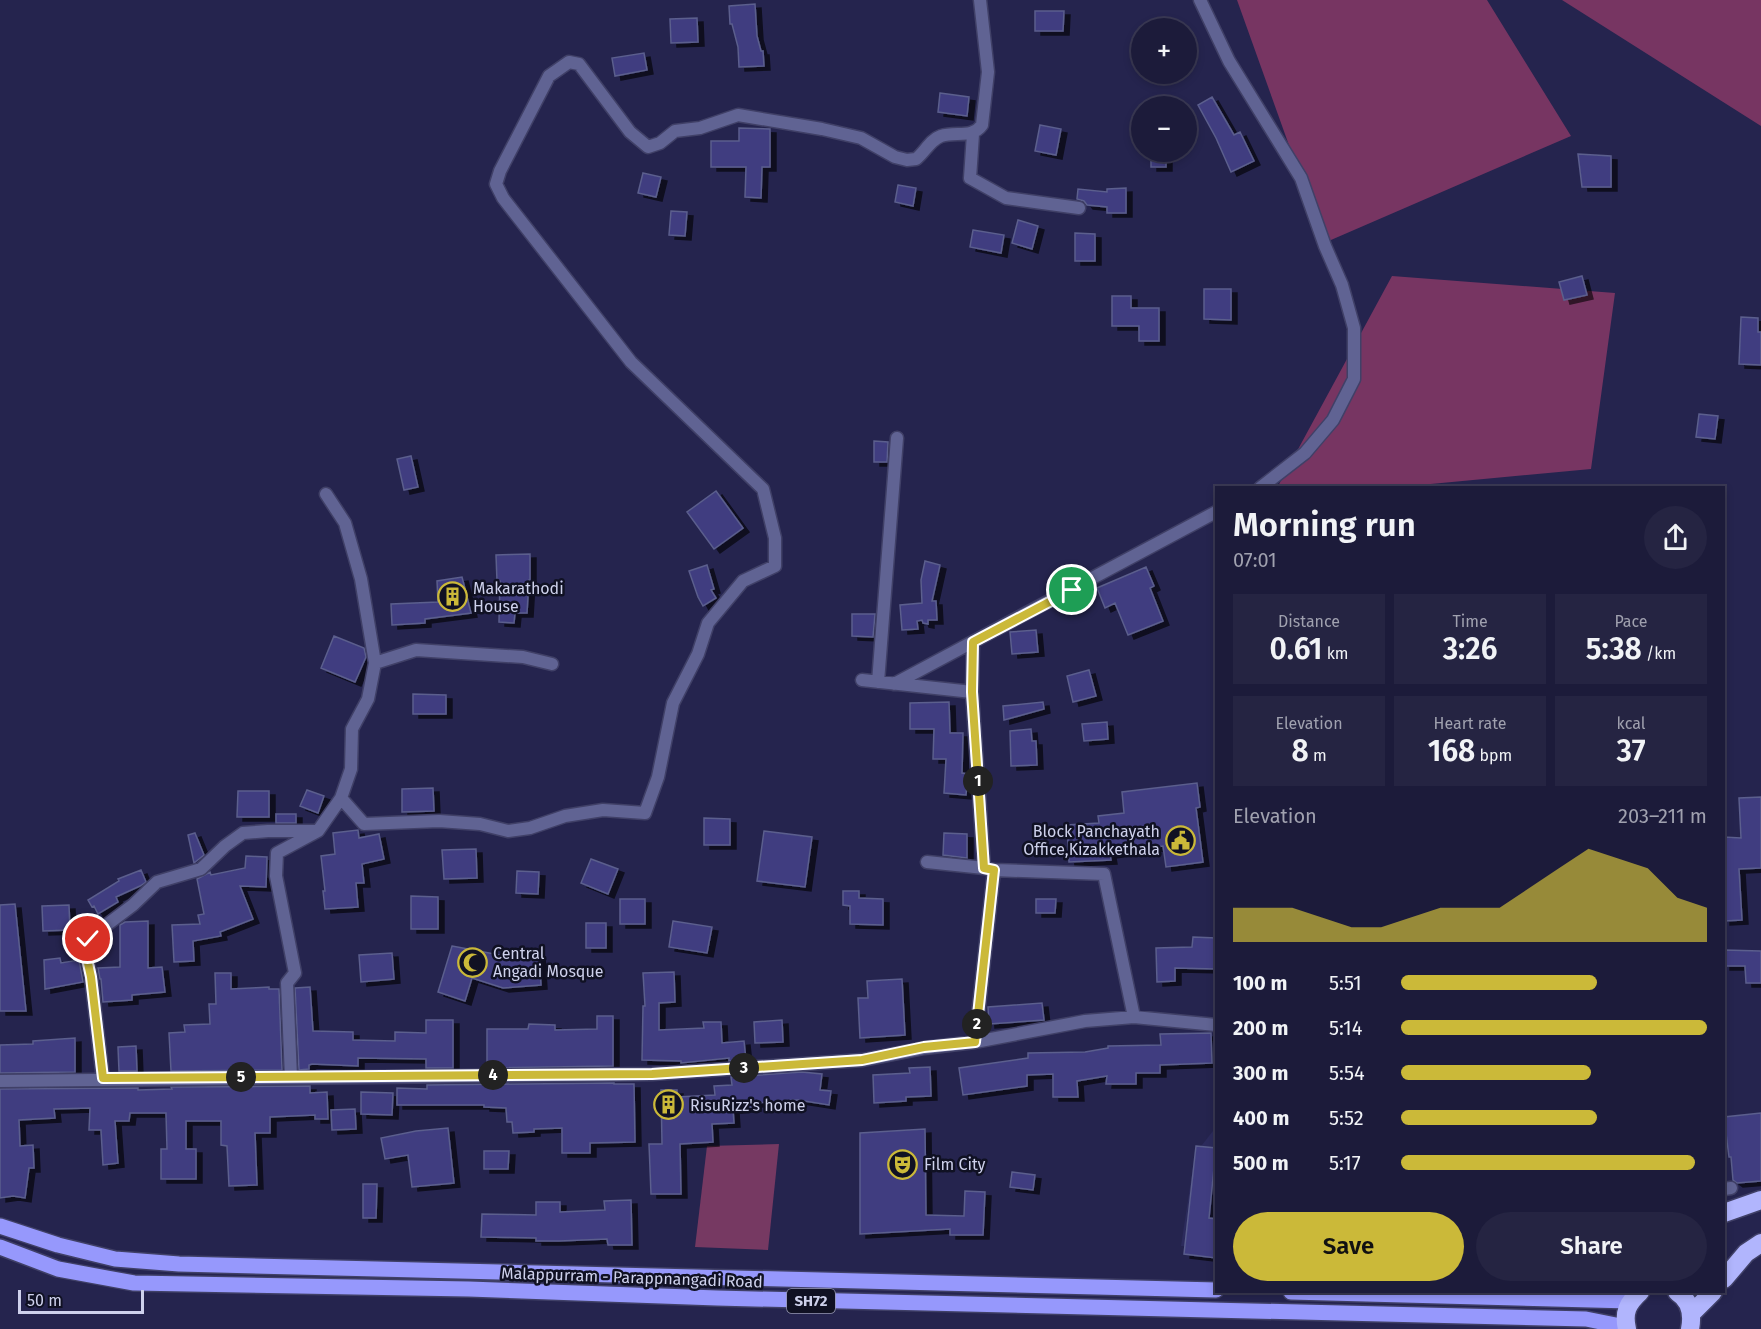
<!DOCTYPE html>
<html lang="en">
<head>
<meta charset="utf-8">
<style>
  :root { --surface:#1c1b3a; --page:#252442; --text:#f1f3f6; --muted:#a0a1af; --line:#3a3954; --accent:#cbb939 }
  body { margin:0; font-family:"Fira Sans",sans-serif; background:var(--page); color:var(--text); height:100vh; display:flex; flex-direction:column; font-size:22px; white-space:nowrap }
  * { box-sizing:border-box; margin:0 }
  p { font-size:20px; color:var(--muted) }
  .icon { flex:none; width:33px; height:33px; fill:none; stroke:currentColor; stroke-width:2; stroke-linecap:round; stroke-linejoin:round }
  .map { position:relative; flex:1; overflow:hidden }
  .panel { position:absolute; left:1215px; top:486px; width:510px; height:807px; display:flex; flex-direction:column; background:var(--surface); border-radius:0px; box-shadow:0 3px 9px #0003,0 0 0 2px var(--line) }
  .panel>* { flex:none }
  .tools { position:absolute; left:1131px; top:18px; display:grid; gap:12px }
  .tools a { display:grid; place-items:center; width:66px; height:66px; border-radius:50%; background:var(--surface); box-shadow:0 3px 9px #0003,0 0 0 2px var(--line); font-size:30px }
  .scale { position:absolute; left:18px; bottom:15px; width:126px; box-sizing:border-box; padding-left:6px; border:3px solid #ced1ec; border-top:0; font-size:16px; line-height:21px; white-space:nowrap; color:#ced1ec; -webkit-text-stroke:4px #101123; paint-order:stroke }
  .pin { position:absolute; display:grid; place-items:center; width:51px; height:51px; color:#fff; margin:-26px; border:3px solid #fff; border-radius:50%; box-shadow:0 2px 6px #0007 }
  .km { position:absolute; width:30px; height:30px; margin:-15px; border-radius:50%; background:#222; color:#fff; font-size:16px; line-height:30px; text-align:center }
  .round { display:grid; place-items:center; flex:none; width:63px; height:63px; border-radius:32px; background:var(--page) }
  .overview { display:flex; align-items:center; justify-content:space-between; height:102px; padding:0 18px }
  h1 { font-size:33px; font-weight:600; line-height:45px }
  .figures { display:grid; grid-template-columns:repeat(3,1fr); gap:9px; height:102px; padding:6px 18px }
  .figures div { display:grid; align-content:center; border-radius:0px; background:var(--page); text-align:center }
  .figures b { font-size:30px; font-weight:600 }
  .figures small { font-size:16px; font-weight:400 }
  .figures p { font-size:16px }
  .chart { height:168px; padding:12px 18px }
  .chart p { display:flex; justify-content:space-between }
  .chart svg { width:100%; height:108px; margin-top:6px; fill:var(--accent); opacity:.7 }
  .action { display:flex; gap:12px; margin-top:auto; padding:12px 18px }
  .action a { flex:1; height:69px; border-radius:36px; background:var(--accent); color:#111; font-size:24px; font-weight:600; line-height:69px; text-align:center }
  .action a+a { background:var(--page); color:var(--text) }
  ul { padding:0 18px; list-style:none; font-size:20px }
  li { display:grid; grid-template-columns:96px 72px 1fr; align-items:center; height:45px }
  li i { height:15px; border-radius:8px; background:var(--accent) }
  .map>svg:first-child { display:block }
</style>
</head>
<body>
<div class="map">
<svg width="1761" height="1329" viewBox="0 0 1761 1329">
  <defs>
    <filter id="shadow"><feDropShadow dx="6" dy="4" stdDeviation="0" flood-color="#0009"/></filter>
  </defs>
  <rect width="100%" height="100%" fill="#25244e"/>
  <!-- built -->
  <path fill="#2c2b5c" d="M1213,1131L1216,1132V1248L1181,1246L1195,1154Z"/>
  <!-- green -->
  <path fill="#763962" d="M779,1144L768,1250L695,1247L707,1146Z"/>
  <!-- forest -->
  <path fill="#773562" d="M1237,0H1487L1571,136L1324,243Z
    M1562,0H1761V126Z
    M1392,276L1615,293L1591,469L1399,487L1277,488Z"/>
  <!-- building -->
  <path fill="#3f3e80" stroke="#5b5e8d" stroke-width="1.5" filter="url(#shadow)" d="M755,4L757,36L761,51H763L764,66L739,67L738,47L732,24H730L729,6Z
    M1035,11H1064L1063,31H1035Z
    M697,18L698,42L671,43L670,19Z
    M644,53L647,70L615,76L612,58Z
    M940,93L969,97L967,116L938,112Z
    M1212,97L1234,135L1240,132L1254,161L1231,172L1216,138L1198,105Z
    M1040,125L1061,129L1056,155L1035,151Z
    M739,128L770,129V167H762L761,198L745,197L746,167H711V141H739Z
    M1151,152H1166V167H1151Z
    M1578,154L1611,156V187H1582Z
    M643,173L661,177L656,197L638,193Z
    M898,185L916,188L913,206L895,202Z
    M1126,188V213H1107V207L1087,205L1084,201L1077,199L1078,189L1107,192V189Z
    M671,211L687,212L685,236L669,235Z
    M1018,220L1038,226L1032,249L1012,243Z
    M973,230L1004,235L1001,253L970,247Z
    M1075,233L1095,234V261H1075Z
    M1582,276L1587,295L1564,300L1559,282Z
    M1204,289H1231V320L1204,319Z
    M1112,296H1131V308H1159V341H1139V326H1112Z
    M1741,317L1758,318V332H1761V365L1739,364Z
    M1699,414L1718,416L1715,439L1696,437Z
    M874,441L888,442L887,462H874Z
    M411,456L418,487L404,490L397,459Z
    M716,491L743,528L714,549L687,512Z
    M530,554V580H529L527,613H515L514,623L499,622L500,581H497L496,555Z
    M925,561L940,565L932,601H936L937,620H928V624L923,623L922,620L917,621L918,629L902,630L900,605L922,603L921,580Z
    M707,565L714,589L711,590L716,598L703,606L698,597L689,571Z
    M1146,567L1154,586L1150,588L1163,621L1128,635L1115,603L1105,608L1097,588Z
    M462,577L471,613L425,619V623L392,625L391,604L438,602L437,581Z
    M852,614H875L873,637L852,636Z
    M1036,630L1038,652L1012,654L1010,632Z
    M334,636L364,648L366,657L355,682L321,668Z
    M1089,670L1096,696L1073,702L1067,676Z
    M413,694L446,695V714H413Z
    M949,702L950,733H963L962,773L968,774L966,795L944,793L946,759H933L934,729H910V703Z
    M1043,702L1044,709L1004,720L1003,706Z
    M1107,722L1108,739L1084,741L1082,724Z
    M1031,729L1032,741H1036L1037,765L1011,766L1010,731Z
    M1197,783L1200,807L1196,808L1203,862L1166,867L1163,846L1110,854L1111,860L1069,862L1067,825L1099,823L1098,816L1124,813L1122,792Z
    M433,788L434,811L402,812V789Z
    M307,790L324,796L318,813L300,806Z
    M238,791H269V817H237Z
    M1761,797V868L1739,869L1742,920L1724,921V837L1741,838L1739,798Z
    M276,814H296V823H276Z
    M704,818L730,819V845H704Z
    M358,830L359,838L379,834L384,859L362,864L364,883H356L358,907L325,909L323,891H325L321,856L335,854L333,833Z
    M764,831L812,837L805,887L757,881Z
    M195,833L204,855L194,863L188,835Z
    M944,833L967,834V858L943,855Z
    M476,849L477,878L444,879L442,850Z
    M246,856L267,857L266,887L240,886L253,919L220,932L221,936L193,941L194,961L174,962L172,925L200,924L198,915L204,914L197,879L210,872L211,875L245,868Z
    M591,859L618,869L608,894L581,883Z
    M141,870L146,882L140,886L116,897L118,902L98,914L94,906L92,907L88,900L119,881L118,879Z
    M517,871L539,872L538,894L516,893Z
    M843,891H859V898L883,899V925L850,924V906L843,905Z
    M411,896L438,897V929H411Z
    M620,899H645V924H620Z
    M1036,899H1056L1055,913H1036Z
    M15,904L26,1011H0V905Z
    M69,905L70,930L43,931L42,906Z
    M148,921V968L162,967L165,992L132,995V1000L103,1002L101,979H100L98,968L120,967V925L125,922Z
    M673,921L712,927L707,953L669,947Z
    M586,923H606V948H586Z
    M1193,937L1216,938V969L1175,968V981L1157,982L1156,948L1192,947Z
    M452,946L505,956L539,953L541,985L503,988L472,978L465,1001L438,992Z
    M1724,950L1761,951V983H1746L1745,966H1724Z
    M392,953L394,979L361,982L359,955Z
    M60,958L61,963L79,960L83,982L45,989L44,960Z
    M674,972L675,1002L659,1003V1030L704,1028L703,1022H721L722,1043L744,1041L746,1060L729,1061V1058L681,1063V1061L642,1060L643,1006H645L643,973Z
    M215,973H231V989L269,987V989H279L282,1070L171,1071L169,1033L185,1032L184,1025L210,1024L209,1004H216Z
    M902,979L905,1035L860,1038L858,998H868L867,981Z
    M310,987L313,1031L353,1032V1040L395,1041V1032L426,1033V1020H453V1068H426V1059L358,1058V1066L312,1064L309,1065V1069L299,1070L295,988Z
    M1042,1003L1044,1020L989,1024L988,1007Z
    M597,1016H613V1066L487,1068V1029H528L529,1024L555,1025V1030L597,1029Z
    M782,1020L783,1042L755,1043L754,1022Z
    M1211,1033L1212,1063L1160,1065V1073H1136V1084H1106L1107,1076L1077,1081L1078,1097H1053V1074L1027,1075V1086L963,1095L959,1068L1028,1058V1053L1085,1052L1108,1048V1046L1161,1045L1160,1034Z
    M75,1038V1072L0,1073V1045L33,1044V1041Z
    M136,1046L137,1071H119L118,1047Z
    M930,1067L931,1096L906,1097V1101L874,1103L873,1075L910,1073L909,1068Z
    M802,1072L822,1074L820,1090L831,1091L829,1105L798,1100L755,1103V1107L733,1109L734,1123L712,1124L713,1142L680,1144L681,1194H651L649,1144H662L661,1090H677V1097L715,1095L714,1086L732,1085L731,1077Z
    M614,1083V1084H634L635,1142L590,1143V1153H562V1128L534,1129V1132L513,1133L512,1122H507L506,1108L484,1107V1105H397V1088L427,1089V1085Z
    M310,1086V1093L327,1092L328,1119H315V1115L270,1117V1133H255L257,1185L229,1186L227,1146L221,1145V1121H186V1149H196V1179H161V1149H167L166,1113H130L129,1121H115L118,1163L103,1165L101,1130H89L90,1108L54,1109L55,1118L19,1120L20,1146L33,1145L34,1168H29L25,1198L13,1196L0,1198V1089L138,1088V1090L172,1089L171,1087Z
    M361,1092L393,1093L392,1115L361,1114Z
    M355,1109L356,1129L332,1130L331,1110Z
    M1761,1113V1181L1737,1183L1733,1180L1731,1157H1729L1724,1117Z
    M448,1128L454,1183L412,1187L408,1155L385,1159L381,1138L416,1131Z
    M925,1129L926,1215L964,1216L965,1191L985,1192L983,1235H950V1229L860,1234V1133Z
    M1196,1146L1216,1148L1209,1218L1216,1219V1258L1184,1254Z
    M484,1151H509L508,1169H484Z
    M1012,1172L1035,1175L1033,1190L1010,1187Z
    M363,1184H377L376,1218H363Z
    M631,1200L632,1245H608L607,1239L559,1241H536V1238L481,1237L482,1214L536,1215V1202H560V1212L605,1210L604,1201Z"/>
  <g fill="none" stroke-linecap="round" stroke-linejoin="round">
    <defs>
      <path id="street" d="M1200,0L1229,61L1301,178L1325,246L1342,285L1354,328V379L1333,420L1305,453L1260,488
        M973,134L970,178L1006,198L1079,208
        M375,663L416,650L523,657L552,664
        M862,680L972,692L984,868
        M878,682L897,438
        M894,684L1216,512
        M972,692L973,642
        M341,798L364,824L439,821L480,824L508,831L530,828L565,816L603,810L645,813L658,777L673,703L698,654L708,623L743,581L775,566V538L763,489L631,362L503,198L496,184L500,171L549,76L569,62L579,64L630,132L648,147L660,143L675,131L700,128L738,115L822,129L861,138L895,157L907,160L916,159C925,152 930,140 941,136C956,131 972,139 982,125L988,72L980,0
        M927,862L984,868L994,870L1104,874L1134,1017
        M975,1042L994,870
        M291,1077L287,983L295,973L276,876L277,853L318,831L341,798L351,769L352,729L368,699L375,663L361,579L345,523L326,494
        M103,1079L91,977L86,954L88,939L133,905L157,882L201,869L225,846L243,833L268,831H315
        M0,1081L652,1074L863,1060L924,1048L975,1042L1085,1021L1134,1017L1216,1025
        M1724,1189L1731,1188"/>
      <path id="primary" d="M0,1226L58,1245L115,1259L179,1264L1216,1290
        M0,1247L58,1269L134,1283L469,1289L717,1298L1586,1319L1626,1327
        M1291,1292L1630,1301"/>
      <path id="highway" d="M1724,1213L1761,1200
        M1724,1279L1746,1253L1761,1243
        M1677,1292C1690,1300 1693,1314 1690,1329
        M1691,1314L1713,1292
        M1627,1329C1623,1312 1628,1303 1640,1292"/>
    </defs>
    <!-- street casing -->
    <use href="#street" stroke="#404067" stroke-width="15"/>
    <!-- primary casing -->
    <use href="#primary" stroke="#404067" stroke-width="18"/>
    <!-- highway casing -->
    <use href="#highway" stroke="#404067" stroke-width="21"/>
    <!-- street -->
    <use href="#street" stroke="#606393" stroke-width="12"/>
    <!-- primary -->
    <use href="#primary" stroke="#9698fc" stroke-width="15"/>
    <!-- highway -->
    <use href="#highway" stroke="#b1b5fd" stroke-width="18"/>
  </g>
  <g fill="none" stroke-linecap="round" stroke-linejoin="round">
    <defs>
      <path id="route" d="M88,939L86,954L91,977L103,1078L652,1074L862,1060L924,1047L975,1042L994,870L984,868L972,692L973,642L1072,590"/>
    </defs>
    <!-- route casing -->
    <use href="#route" stroke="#fff" stroke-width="12"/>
    <!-- route -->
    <use href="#route" stroke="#cbb939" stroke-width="8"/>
  </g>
  <!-- icons -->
  <defs>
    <symbol id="building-ring" viewBox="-11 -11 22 22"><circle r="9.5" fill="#101123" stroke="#cbb939" stroke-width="1.5"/><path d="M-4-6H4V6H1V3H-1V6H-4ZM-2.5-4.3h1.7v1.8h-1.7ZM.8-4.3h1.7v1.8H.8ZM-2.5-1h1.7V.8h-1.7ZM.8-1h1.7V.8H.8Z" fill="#cbb939"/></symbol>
    <symbol id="civic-ring" viewBox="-11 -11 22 22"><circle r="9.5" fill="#101123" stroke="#cbb939" stroke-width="1.5"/><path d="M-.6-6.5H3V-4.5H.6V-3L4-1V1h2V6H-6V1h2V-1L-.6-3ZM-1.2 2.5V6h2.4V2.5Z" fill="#cbb939"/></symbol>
    <symbol id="mosque-ring" viewBox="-11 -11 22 22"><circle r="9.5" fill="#101123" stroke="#cbb939" stroke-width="1.5"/><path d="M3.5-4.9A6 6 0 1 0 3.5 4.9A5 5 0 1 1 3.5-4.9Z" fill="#cbb939"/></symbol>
    <symbol id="theatre-ring" viewBox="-11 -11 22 22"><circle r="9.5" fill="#101123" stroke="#cbb939" stroke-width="1.5"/><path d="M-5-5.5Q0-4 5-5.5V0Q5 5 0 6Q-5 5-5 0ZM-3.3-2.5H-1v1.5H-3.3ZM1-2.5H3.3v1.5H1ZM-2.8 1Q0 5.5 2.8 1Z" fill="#cbb939"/></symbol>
  </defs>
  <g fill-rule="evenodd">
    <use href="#building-ring" x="436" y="580" width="33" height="33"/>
    <use href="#civic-ring" x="1164" y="824" width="33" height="33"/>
    <use href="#mosque-ring" x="456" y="946" width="33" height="33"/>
    <use href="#building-ring" x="652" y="1088" width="33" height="33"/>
    <use href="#theatre-ring" x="886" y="1148" width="33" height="33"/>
  </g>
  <g text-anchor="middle" stroke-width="5" stroke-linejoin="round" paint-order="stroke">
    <!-- shield labels -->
    <rect fill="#101123" stroke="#9597b0" stroke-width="1.5" x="787" y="1289" width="48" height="24" rx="4.5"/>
    <g font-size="15" font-weight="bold" fill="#ced1ec">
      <text x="811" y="1306">SH72</text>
    </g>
    <!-- poi labels -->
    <g font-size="16" fill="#ced1ec" stroke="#101123" text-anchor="start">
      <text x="473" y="594">Makarathodi<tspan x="473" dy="18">House</tspan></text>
      <text x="1160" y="837" text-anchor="end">Block Panchayath<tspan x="1160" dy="18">Office,Kizakkethala</tspan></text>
      <text x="493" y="959">Central<tspan x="493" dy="18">Angadi Mosque</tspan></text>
      <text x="690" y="1111">RisuRizz's home</text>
      <text x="924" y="1170">Film City</text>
    </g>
    <!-- street labels -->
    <g font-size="16" fill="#ced1ec" stroke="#101123">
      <text transform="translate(632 1277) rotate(2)" y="6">Malappurram - Parappnangadi Road</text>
    </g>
  </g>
</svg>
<div class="tools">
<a>+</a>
<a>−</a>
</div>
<div class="scale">50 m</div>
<div class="pin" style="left:1072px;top:590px;background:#1e9e55"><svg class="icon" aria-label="arrive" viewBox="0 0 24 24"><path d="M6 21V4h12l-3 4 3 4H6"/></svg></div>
<div class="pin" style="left:88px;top:939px;background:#d93025"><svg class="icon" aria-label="check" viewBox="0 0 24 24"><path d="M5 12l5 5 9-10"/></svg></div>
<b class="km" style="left:978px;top:781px">1</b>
<b class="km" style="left:977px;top:1024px">2</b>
<b class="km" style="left:744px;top:1068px">3</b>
<b class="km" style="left:493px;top:1075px">4</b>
<b class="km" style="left:241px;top:1077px">5</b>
<section class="panel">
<div class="overview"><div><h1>Morning run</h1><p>07:01</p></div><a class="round"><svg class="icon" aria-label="share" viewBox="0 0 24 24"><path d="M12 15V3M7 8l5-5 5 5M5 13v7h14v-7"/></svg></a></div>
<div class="figures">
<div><p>Distance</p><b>0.61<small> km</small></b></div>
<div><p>Time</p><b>3:26</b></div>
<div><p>Pace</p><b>5:38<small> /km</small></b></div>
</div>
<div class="figures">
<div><p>Elevation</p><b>8<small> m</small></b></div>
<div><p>Heart rate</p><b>168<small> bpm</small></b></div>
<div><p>kcal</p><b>37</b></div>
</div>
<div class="chart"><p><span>Elevation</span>203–211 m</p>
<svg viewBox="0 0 160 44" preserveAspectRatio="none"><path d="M0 44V30L10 30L20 30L30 34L40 38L50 38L60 34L70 30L80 30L90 30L100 22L110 14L120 6L130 10L140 14L150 26L160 30V44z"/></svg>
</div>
<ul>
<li><b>100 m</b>5:51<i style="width:64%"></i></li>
<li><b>200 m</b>5:14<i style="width:100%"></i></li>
<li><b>300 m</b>5:54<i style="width:62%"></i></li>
<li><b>400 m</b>5:52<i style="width:64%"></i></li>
<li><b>500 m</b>5:17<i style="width:96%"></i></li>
</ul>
<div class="action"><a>Save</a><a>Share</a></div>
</section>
</div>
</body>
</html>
